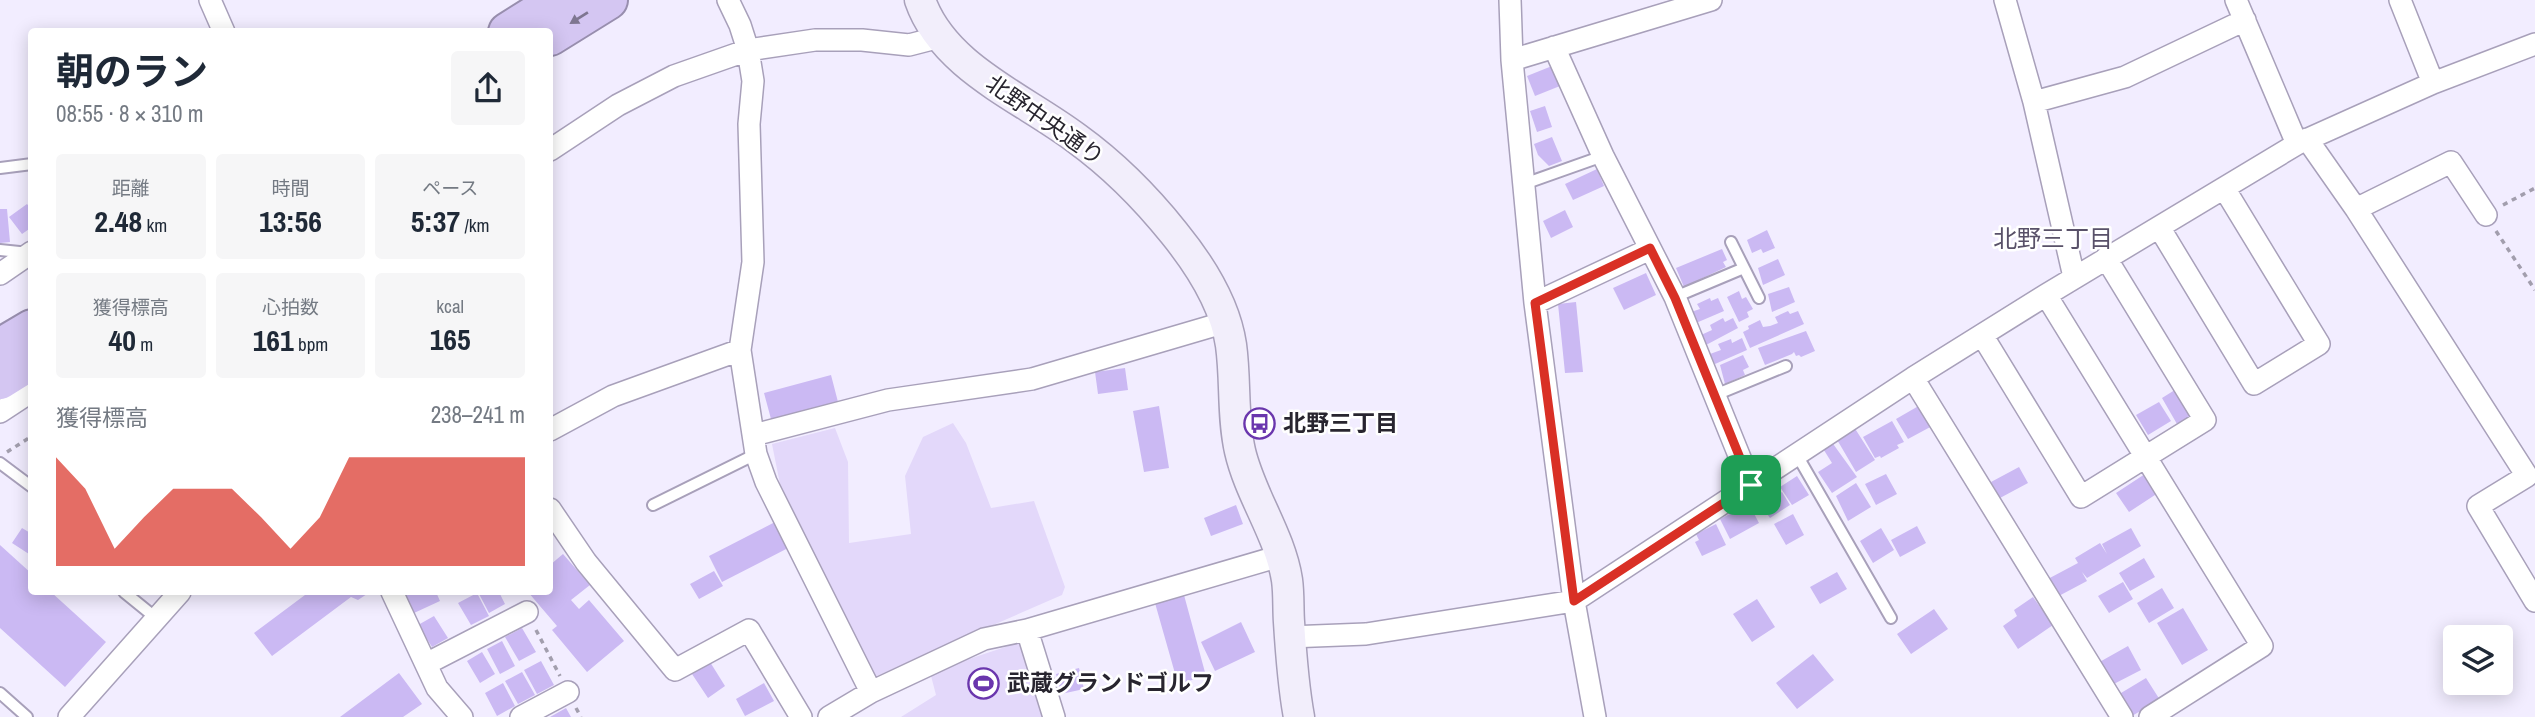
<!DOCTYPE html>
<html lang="ja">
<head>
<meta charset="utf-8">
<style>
  :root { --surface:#fff; --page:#f6f6f7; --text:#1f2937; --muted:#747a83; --accent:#d93025 }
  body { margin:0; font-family:"Archivo Narrow","Noto Sans JP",sans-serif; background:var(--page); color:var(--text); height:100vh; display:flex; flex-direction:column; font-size:26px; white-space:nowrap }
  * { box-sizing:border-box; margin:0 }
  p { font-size:23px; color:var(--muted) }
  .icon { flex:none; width:38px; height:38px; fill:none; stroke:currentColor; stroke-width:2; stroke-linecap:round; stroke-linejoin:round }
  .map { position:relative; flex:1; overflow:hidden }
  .drawer { position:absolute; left:28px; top:28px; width:525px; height:567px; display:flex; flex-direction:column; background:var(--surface); border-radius:7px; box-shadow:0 4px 18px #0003 }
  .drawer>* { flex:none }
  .fabs { position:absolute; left:2443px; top:625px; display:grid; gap:14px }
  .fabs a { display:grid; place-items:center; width:70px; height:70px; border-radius:7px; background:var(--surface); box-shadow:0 4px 18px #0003; font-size:35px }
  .pin { position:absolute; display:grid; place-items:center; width:60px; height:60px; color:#fff; margin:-30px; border-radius:14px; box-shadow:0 4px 10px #0006 }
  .round { display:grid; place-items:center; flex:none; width:74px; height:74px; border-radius:7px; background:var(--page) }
  .head { display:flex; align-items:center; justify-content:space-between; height:119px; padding:0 28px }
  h1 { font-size:38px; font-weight:700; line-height:52px }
  .metrics { display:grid; grid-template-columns:repeat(3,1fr); gap:10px; height:119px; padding:7px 28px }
  .metrics div { display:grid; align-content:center; border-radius:7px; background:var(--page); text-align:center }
  .metrics b { font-size:30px; font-weight:700 }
  .metrics small { font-size:19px; font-weight:400 }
  .metrics p { font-size:19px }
  .chart { height:196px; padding:14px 28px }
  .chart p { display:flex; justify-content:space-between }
  .chart svg { width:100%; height:126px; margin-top:7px; fill:var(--accent); opacity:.7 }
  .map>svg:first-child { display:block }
</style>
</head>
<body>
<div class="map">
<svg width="2535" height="717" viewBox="0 0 2535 717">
  <rect width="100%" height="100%" fill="#f2edff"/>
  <!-- green -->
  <path fill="#e3d8fa" d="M953,423L966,443L991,508L1034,501L1065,587L1062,595L872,678L786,514L772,444L835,428L848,462L849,543L911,534L905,476L923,437Z
    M1023,641L1042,717H901L936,695L930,672Z"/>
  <!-- building -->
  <path fill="#cbb9f3" d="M1557,64L1565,84L1535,96L1527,76Z
    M1545,106L1552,127L1537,132L1530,111Z
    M1552,137L1562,161L1549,166L1538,155L1534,144Z
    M1597,169L1604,186L1573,200L1565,184Z
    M27,204L32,210V227L22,234L9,217Z
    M0,209H7L10,242L0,243Z
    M1565,210L1573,227L1551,238L1543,221Z
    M1767,230L1775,248L1763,253L1761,249L1752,253L1747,240Z
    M1722,249L1727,260L1723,262L1726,267L1684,287L1676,268Z
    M1778,259L1785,275L1763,285L1758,268Z
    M1646,273L1656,295L1624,310L1613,288Z
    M1789,287L1795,302L1772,312L1768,294Z
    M1739,291L1742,299L1746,297L1753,309L1747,312L1749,317L1739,322L1727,297Z
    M1710,298L1711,301L1718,298L1724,311L1696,323L1691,312L1700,309L1697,304Z
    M1576,302L1583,372L1565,373L1558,304Z
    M1788,311L1790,314L1798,311L1804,324L1750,348L1743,332L1749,329L1748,326L1760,320L1763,327L1770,326L1778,323L1775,317Z
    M1723,318L1725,322L1733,318L1738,328L1706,345L1701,335L1712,330L1710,325Z
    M1806,331L1815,351L1801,357L1799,355L1796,356L1794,352L1792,354L1765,365L1758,348Z
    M1742,338L1747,350L1715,364L1710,354L1721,350L1718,344L1731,339L1732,343Z
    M1743,355L1749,367L1743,370L1745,375L1725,384L1720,365Z
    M1125,368L1128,390L1098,394L1095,372Z
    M831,375L838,402L771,419L764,393Z
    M2178,388L2193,414L2177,424L2162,398Z
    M2159,402L2171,421L2148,435L2136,415Z
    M1922,404L1934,425L1908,439L1896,419Z
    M1159,406L1169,468L1144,472L1133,411Z
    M1892,421L1904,442L1897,445L1899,448L1881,458L1880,456L1875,458L1863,437Z
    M1854,427L1875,460L1856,472L1836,438Z
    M1831,441L1857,477L1832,493L1818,472L1832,463L1822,447Z
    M2019,467L2028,483L2000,498L1991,482Z
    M1886,474L1897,494L1876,505L1865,484Z
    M2145,474L2158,493L2129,512L2116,493Z
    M1797,476L1809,495L1792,505L1780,487Z
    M1856,483L1871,507L1848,521L1836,496Z
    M1782,492L1790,505L1770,518L1760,504Z
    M1749,504L1759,523L1730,539L1720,519Z
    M1236,505L1243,524L1211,536L1204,518Z
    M1793,514L1804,535L1786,545L1774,524Z
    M777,521L790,547L722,582L709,556Z
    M1716,524L1726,545L1702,556L1695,542L1699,540L1696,534Z
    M1917,526L1926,543L1900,557L1891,540Z
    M22,528L32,534V556L12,543Z
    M1881,528L1894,550L1873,563L1860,541Z
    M2131,528L2141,546L2087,578L2082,572L2087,581L2055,598L2046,580L2078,563L2075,558L2100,543L2107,554L2102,544Z
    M0,545L32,574V592H51L106,642L65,687L0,628Z
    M563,554L590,585L571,600L579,609L589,600L624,641L587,672L552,630L557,626L528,592H550V565Z
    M2144,558L2155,577L2130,591L2119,573Z
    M714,571L723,586L699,599L690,584Z
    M1837,572L1847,589L1820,604L1810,587Z
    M2123,582L2133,599L2109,613L2098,596Z
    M2162,588L2174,608L2149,623L2137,603Z
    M309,592H370L358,600L351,597L272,656L254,633Z
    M414,592H436L440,601L414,613L406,595Z
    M478,592H499L505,604L489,613Z
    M477,593L489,616L471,625L458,603Z
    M1184,595L1206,676L1178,684L1155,603Z
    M2033,597L2053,625L2018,649L2003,626L2017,616L2014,610Z
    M1757,599L1775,627L1752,642L1733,614Z
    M2183,608L2208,650L2182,665L2157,623Z
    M1934,609L1948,629L1911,654L1897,634Z
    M434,616L448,638L432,647L418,625Z
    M1241,622L1255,652L1215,671L1201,642Z
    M522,628L536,652L519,661L505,637Z
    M502,641L515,666L500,674L487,649Z
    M2128,646L2141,670L2108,687L2096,664Z
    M482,652L495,674L480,683L467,661Z
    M1813,654L1834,680L1797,709L1776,683Z
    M541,661L554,685L537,694L524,670Z
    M710,662L725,686L708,698L692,674Z
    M1079,668L1084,689L1061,694L1056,674Z
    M522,672L535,695L518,704L505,681Z
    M399,673L422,704L403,717H340Z
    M2146,678L2160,700L2130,717L2116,696Z
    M503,683L515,706L497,716L485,693Z
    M764,683L774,701L745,716L736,699Z
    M566,708L571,717H550Z"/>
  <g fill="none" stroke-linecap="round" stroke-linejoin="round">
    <defs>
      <path id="lane" d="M0,168L32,164
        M1524,184L1603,156
        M1731,242L1744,268
        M0,250L29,253
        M1675,297L1744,268L1759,298
        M1715,395L1786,366
        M1797,455L1891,618
        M0,463L32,487
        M653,505L756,454
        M124,592L156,618
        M0,693L27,717"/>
      <path id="street" d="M210,0L224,32
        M728,0L740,25L748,50L753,81L749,124L753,262L740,350L756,454L766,482L871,692L984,639L1027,630
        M1510,0L1512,60L1711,0
        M2005,0L2034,102L2074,277
        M2236,0L2297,144
        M2400,0L2433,83
        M1554,47L1603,156L1675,297L1751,485
        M2034,102L2125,77L2245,20
        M2307,139L2356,209L2527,476L2478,506L2535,601
        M550,150L618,105L674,76L748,50L815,40H862L909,45L940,37
        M2356,209L2451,162L2486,215
        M2159,227L2254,384L2319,344L2224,188
        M0,274L32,252
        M2046,295L2262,646L2150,717
        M1535,303L1650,249
        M1982,335L2081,497L2205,420L2106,258
        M1913,378L2122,717
        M0,412L32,391
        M550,430L613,396L740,350
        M754,435L888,400L1032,379L1226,322
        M550,509L586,562L675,670L749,630L801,717
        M392,592L437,688L462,717
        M1289,637L1366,634L1574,601L1535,303L1512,60
        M426,664L527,612
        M69,717L180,592
        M521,717L568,692
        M829,717L871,692
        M1054,717L1027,630L1280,556
        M1595,717L1574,601L1913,378L2046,295L2297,144L2433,83L2535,44"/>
      <path id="secondary" d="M920,0C943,67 1023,98 1076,138C1112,164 1146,198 1174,233C1200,265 1225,304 1231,345C1236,381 1232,416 1240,451C1250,495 1280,535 1287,580C1289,594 1288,609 1289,622C1291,654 1293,685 1299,717"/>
      <path id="highway" d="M508,32L559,0
        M550,36L608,0
        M0,348L32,329
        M0,380L32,360"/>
    </defs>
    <!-- lane casing -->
    <use href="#lane" stroke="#a8a0ba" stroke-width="14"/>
    <!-- street casing -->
    <use href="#street" stroke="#a8a0ba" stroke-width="24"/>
    <!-- secondary casing -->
    <use href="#secondary" stroke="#a8a0ba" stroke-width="33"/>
    <!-- highway casing -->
    <use href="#highway" stroke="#988eae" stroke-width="42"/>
    <!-- path -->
    <path stroke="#a29ead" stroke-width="3.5" stroke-dasharray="5 5" stroke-linecap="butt" d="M2503,205L2535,188
      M2496,231L2535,290
      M7,452L32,436
      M536,630L560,676
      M576,708L581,717"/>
    <!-- lane -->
    <use href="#lane" stroke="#fff" stroke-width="10"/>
    <!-- street -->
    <use href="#street" stroke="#fff" stroke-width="21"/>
    <!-- secondary -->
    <use href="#secondary" stroke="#f2eefb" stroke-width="30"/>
    <!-- highway -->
    <use href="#highway" stroke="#d4c6f2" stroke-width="38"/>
  </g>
  <!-- one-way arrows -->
  <defs><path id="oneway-solid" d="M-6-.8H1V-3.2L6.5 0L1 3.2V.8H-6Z" transform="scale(1.75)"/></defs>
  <use fill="#7e7690" href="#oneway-solid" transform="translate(579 18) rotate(148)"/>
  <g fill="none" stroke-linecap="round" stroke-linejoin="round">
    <defs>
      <path id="route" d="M1650,248L1675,298L1751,485L1574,601L1535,303Z"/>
    </defs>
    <!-- route casing -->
    <use href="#route" stroke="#fff" stroke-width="14"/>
    <!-- route -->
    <use href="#route" stroke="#d93025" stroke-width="9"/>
  </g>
  <!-- icons -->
  <defs>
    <symbol id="bus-ring" viewBox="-11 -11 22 22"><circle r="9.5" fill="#fff" stroke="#6a36ad" stroke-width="1.5"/><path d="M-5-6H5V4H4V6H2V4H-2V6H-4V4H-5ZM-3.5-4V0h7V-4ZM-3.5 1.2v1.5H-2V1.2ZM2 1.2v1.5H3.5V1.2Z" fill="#6a36ad"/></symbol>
    <symbol id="stadium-ring" viewBox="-11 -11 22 22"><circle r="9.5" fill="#fff" stroke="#6a36ad" stroke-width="1.5"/><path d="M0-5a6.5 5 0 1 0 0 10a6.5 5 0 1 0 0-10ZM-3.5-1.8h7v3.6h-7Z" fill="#6a36ad"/></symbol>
  </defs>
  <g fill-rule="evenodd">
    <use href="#bus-ring" x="1242" y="406" width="35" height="35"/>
    <use href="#stadium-ring" x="966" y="666" width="35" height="35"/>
  </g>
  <g text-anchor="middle" stroke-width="5" stroke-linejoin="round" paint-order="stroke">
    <!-- street labels -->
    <g font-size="23" fill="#28252f" stroke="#fff">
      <text transform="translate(1045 120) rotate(35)" y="8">北野中央通り</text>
    </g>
    <!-- poi labels -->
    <g font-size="23" font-weight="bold" fill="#28252f" stroke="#fff" text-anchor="start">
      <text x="1283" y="431">北野三丁目</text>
      <text x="1007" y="691">武蔵グランドゴルフ</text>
    </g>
    <!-- neighbourhood labels -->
    <g font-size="24" fill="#595169" stroke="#fff">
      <text x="2053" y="247">北野三丁目</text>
    </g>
  </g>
</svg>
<div class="fabs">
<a><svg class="icon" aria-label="layers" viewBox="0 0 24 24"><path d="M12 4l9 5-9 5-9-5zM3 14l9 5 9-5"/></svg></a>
</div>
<div class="pin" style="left:1751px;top:485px;background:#1e9e55"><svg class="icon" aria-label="arrive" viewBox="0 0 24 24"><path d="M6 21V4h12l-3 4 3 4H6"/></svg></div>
<section class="drawer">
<div class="head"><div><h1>朝のラン</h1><p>08:55 · 8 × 310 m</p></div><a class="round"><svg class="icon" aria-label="share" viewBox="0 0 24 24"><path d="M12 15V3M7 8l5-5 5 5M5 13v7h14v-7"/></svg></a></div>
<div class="metrics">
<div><p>距離</p><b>2.48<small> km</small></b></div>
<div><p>時間</p><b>13:56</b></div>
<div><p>ペース</p><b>5:37<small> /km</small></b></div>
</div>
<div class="metrics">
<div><p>獲得標高</p><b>40<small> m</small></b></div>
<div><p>心拍数</p><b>161<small> bpm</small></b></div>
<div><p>kcal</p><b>165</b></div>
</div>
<div class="chart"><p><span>獲得標高</span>238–241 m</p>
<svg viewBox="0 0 160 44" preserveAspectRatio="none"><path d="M0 44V6L10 17L20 38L30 27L40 17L50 17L60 17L70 27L80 38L90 27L100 6L110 6L120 6L130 6L140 6L150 6L160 6V44z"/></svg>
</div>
</section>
</div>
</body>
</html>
